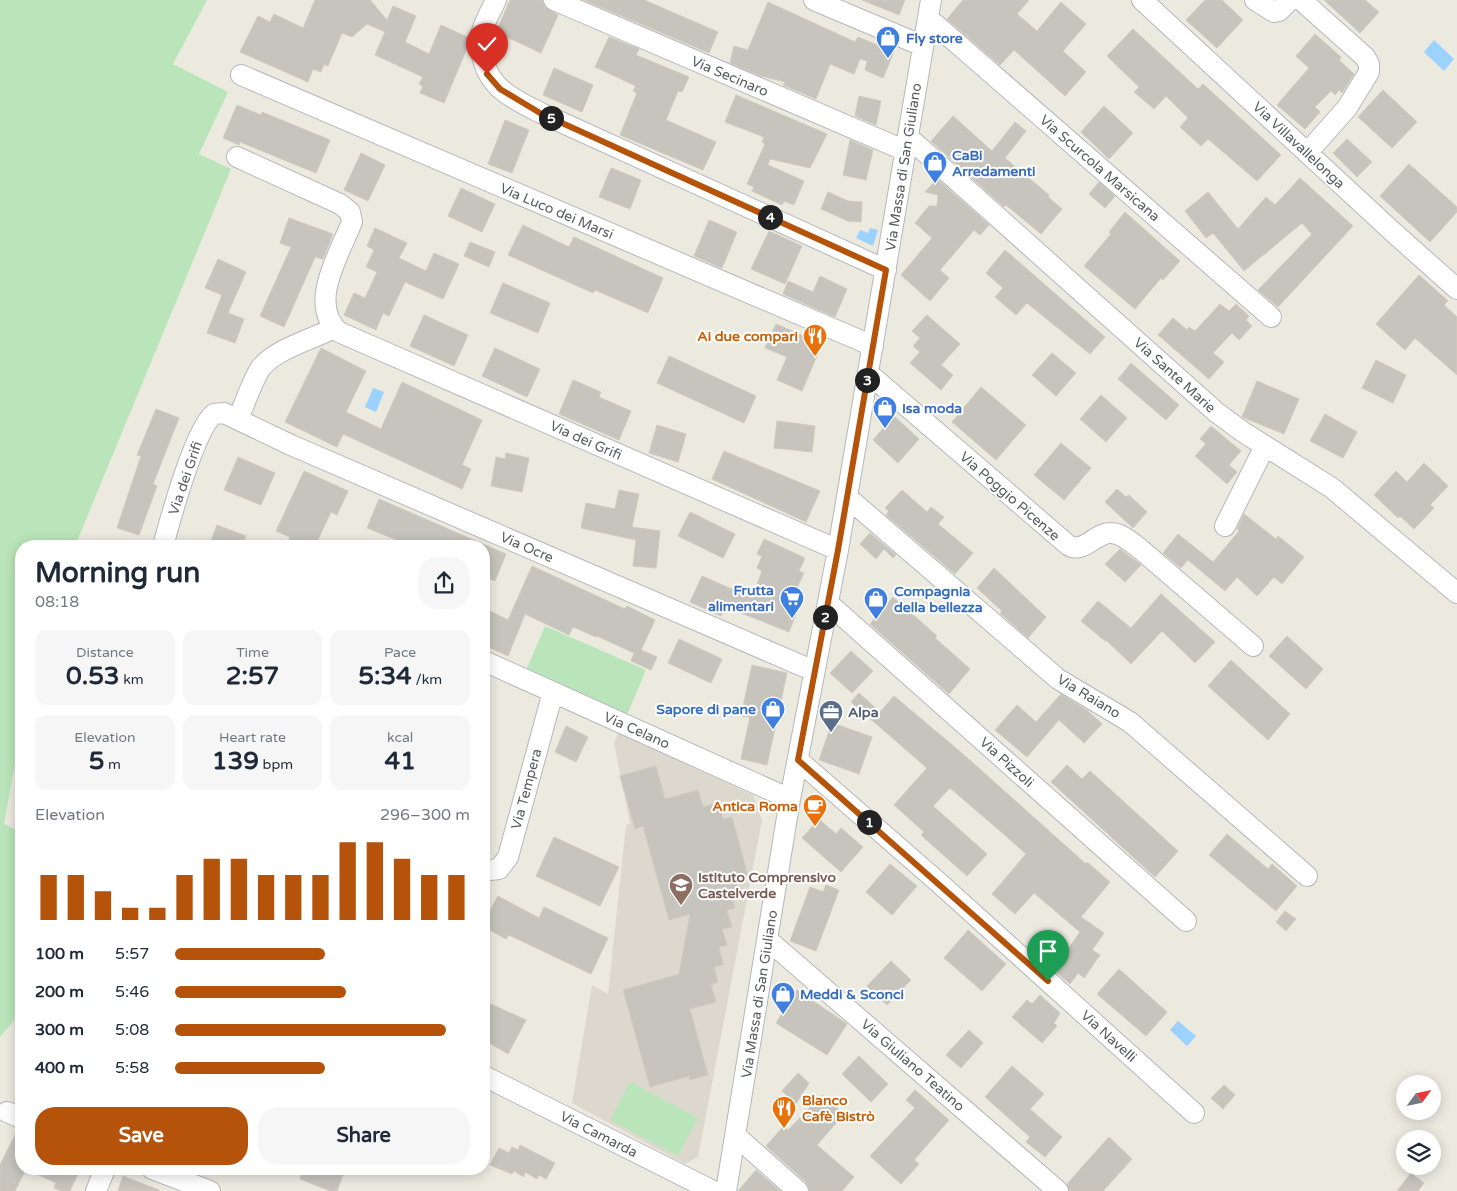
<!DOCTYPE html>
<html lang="en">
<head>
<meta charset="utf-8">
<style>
  :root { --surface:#fff; --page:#f6f6f7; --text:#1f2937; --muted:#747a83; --accent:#b45309 }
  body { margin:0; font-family:"Varela Round",sans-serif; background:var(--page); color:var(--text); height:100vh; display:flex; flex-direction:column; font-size:19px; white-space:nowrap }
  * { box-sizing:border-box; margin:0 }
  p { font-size:16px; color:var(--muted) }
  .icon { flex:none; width:28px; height:28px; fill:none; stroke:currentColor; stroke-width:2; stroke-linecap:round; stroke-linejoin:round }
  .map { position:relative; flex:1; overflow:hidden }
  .sheet { position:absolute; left:15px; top:540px; width:475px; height:635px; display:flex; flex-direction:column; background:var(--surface); border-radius:20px; box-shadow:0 2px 12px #0003 }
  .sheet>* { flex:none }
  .needle { width:32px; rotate:57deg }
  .fabs { position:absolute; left:1396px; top:1075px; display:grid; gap:10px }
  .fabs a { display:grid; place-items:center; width:45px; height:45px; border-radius:50%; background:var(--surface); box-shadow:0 2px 12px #0003; font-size:25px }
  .pin { position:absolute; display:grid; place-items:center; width:42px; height:42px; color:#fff; margin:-51px -21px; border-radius:50% 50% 50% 0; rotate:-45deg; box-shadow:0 0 5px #0007 }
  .pin .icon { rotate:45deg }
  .km { position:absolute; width:25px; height:25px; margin:-12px; border-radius:50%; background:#222; color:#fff; font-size:14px; line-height:25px; text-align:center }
  .round { display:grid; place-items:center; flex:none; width:52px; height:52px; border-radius:20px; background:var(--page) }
  .overview { display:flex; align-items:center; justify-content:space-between; height:85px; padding:0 20px }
  h1 { font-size:28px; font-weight:800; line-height:38px }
  .metrics { display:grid; grid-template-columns:repeat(3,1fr); gap:8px; height:85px; padding:5px 20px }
  .metrics div { display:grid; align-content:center; border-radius:12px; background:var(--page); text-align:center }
  .metrics b { font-size:25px; font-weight:800 }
  .metrics small { font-size:14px; font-weight:400 }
  .metrics p { font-size:14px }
  .chart { height:140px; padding:10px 20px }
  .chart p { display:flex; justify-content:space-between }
  .chart svg { width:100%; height:90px; margin-top:5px; stroke:var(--accent); stroke-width:6 }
  .primary-button { display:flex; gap:10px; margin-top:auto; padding:10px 20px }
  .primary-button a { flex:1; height:58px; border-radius:20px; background:var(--accent); color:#fff; font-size:20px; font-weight:800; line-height:58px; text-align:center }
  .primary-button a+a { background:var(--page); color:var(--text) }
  ul { padding:0 20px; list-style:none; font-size:16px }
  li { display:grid; grid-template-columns:80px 60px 1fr; align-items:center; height:38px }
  li i { height:12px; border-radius:6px; background:var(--accent) }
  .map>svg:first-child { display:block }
</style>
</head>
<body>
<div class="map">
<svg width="1457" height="1191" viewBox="0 0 1457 1191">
  <rect width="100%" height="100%" fill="#ece9df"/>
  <!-- education -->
  <path fill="#dcd8ce" d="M618,733L753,795L762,820L698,1157L685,1164L572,1103L592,985L608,994L626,826L630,823L614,743Z"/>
  <!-- green -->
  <path fill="#bae5ba" d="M0,0H207L173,64L228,92L199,154L231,169L75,546H21V730L4,824L21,832V1012L0,1037Z
    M545,626L646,670L626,717L525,673Z
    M630,1082L698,1118L678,1156L610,1120Z"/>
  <!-- water -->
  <path fill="#9bd2ff" d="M1434,40L1454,59L1444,71L1424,52Z
    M870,228L878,230L873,246L856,238L860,230L868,233Z
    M373,388L384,392L376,412L365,407Z
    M1178,1021L1196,1036L1187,1046L1170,1030Z"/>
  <!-- building -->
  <path fill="#c6c4bc" stroke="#d0cbbd" d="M315,0H370L387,20L393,6L416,16L405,42L429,54L441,25L469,38L468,46L444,103L420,93L423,86L419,84L423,77L375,55L385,32L367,24L352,37L342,33L328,66L324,64L321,72L313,69L308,82L240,52L258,16L270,22L274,14L303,28Z
    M510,0H542L545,7L558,15L541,53L496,32Z
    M584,0H644L718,32L709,53Z
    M862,0H905L899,15Z
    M963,0H1029L1017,14L1037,31L1061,2L1086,24L1063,51L1086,72L1065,96L1014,50L1000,65L947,19Z
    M1205,0H1222L1243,20L1217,48L1186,20Z
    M1324,0H1365L1379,12L1360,33Z
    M768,2L855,42L858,37L894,52L883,78L865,70L867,61L860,59L854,74L830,64L816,99L783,85L785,82L761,76L730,63L734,46L748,50Z
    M1133,29L1198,89L1203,84L1281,155L1257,181L1208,139L1201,146L1180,127L1188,118L1166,96L1154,109L1134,92L1139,87L1107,56Z
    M1315,34L1341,57L1339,60L1354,74L1342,93L1339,90L1335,95L1331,91L1315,107L1320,112L1305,129L1277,105L1309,68L1296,56Z
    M609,37L639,49L636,55L689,77L682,92L678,91L666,120L716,142L703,170L620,135L637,93L633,91L636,86L595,67Z
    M554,68L593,85L582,112L543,95Z
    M1383,90L1417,122L1392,148L1358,117Z
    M736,95L827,134L810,168L770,159L768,165L804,181L794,205L784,201L782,205L752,191L754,187L747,184L765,144L762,142L764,137L725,122Z
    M859,96L881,101L876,125L855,116Z
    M237,105L261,115L262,112L330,140L316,173L240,142L239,145L223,138Z
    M1104,106L1133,133L1109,159L1081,132Z
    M953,116L992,151L1015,122L1026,131L1005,158L1049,195L1048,197L1062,209L1041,234L1006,205L1004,207L931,141Z
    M505,120L529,130L512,173L488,164Z
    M1347,139L1372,162L1357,177L1333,153Z
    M850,140L873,150L866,180L843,175Z
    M361,153L385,165L368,201L344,190Z
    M1409,164L1457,207V212L1430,242L1380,196Z
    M611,168L641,180L630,209L599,197Z
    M1300,178L1353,226L1278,307L1258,290L1312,234L1302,223L1244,271L1213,233L1206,238L1185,211L1208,192L1238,229L1266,197L1275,205Z
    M937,179L989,225L980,235L974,230L940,270L949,278L930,301L901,275L932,238L915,223L929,206H937L938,195L925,192Z
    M1099,182L1115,196L1105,208L1089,194Z
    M461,188L495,204L482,232L448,216Z
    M828,192L848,201L862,202L861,222L848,221L821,209Z
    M1125,212L1180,261L1163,280L1161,278L1135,309L1084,266L1111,234L1109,232Z
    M289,218L333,234L323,259L315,257L284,327L260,316L291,247L280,243Z
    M709,220L737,232L722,268L694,256Z
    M523,225L569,247L574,237L663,278L648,313L595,290L593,293L508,255Z
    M375,228L407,243L399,258L426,271L434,253L459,264L443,299L405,282L389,316L383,313L376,330L344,315L354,293L365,298L377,272L366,267L374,250L367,246Z
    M769,231L802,246L785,284L751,269Z
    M470,242L495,252L489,267L464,256Z
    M1005,250L1105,337L1090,354L1027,303L1016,315L995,297L1003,288L986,273Z
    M218,259L246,272L228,313L244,319L235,343L207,333L222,295L205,288Z
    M1419,275L1448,301L1444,305L1457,317V375L1415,338L1405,350L1376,324Z
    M820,276L847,289L835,317L783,294L788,281L813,292Z
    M503,283L550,303L538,333L490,313Z
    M1220,304L1229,311L1236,304L1249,316L1246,320L1252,326L1239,340L1232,333L1213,353L1224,362L1209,379L1158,335L1173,318L1187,330L1189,327L1195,331Z
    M424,315L468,335L454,366L410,346Z
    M927,315L960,344L941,365L953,375L941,390L910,363L920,352L913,346L920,338L912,331Z
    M776,324L822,344L802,391L777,380L787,357L765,348Z
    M321,348L366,371L346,412L381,429L402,382L482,420L462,465L471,469L462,489L343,434L337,447L285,422Z
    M495,348L540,369L527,397L482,376Z
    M1052,353L1076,373L1056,396L1032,375Z
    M669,356L756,396L744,423L657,383Z
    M1376,360L1406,375L1393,403L1362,388Z
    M1131,363L1179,405L1166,420L1118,379Z
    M573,380L601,392L599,397L631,411L619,440L559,414Z
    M1257,381L1299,399L1284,434L1242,417Z
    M981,387L1026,425L996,460L952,422Z
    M1101,395L1127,418L1106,442L1080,419Z
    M156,409L179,418L153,484L157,486L139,535L117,528L141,456L137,455Z
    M1325,414L1357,432L1343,458L1310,441Z
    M894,416L919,439L898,463L873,440Z
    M777,421L815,426L812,452L774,448Z
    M657,425L686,434L678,462L649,453Z
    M1211,426L1241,451L1229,465L1237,472L1227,484L1195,456L1206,444L1200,439Z
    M1061,443L1091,468L1064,500L1034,475Z
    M724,451L820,491L806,522L712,479Z
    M506,453L529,458L522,492L491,486L496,457L505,459Z
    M238,457L275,473L261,505L224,490Z
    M1424,463L1448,486L1430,505L1434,508L1414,529L1400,516L1398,518L1374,495L1396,471L1407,482Z
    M304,471L348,491L337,515L331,512L315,546H286L290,537L276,531Z
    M1117,489L1126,497L1129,495L1147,512L1133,528L1105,502Z
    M619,490L639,494L632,527L660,531L656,568L633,566L636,540L581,528L586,503L615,509Z
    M902,490L927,512L931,507L944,517L938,524L973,553L955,574L886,515L889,511L885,508Z
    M379,499L506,554L495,581L484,576V546H412L367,528Z
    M690,512L735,534L723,558L678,536Z
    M1244,514L1276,539L1278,536L1304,557L1282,584L1274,577L1257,596L1237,577L1225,591L1188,560L1181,568L1163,553L1178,534L1213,562L1239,531L1237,529Z
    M217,525L246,536L242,546H209Z
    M870,533L896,555L893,558L884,549L876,559L860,544Z
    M764,539L805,558L799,571L804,573L788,606L798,609L789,632L726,607L721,616L690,602L702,576L752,598L762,571L757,568L762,556L757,554Z
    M1120,549L1141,565L1125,582L1105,564Z
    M532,566L625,609L627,606L655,620L641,650L657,657L651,670L631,661L634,653L597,636L596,637L573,627L569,635L525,614L508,656L484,645V608L508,620Z
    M994,568L1046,617L1028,638L1000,613L1002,611L977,588Z
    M1161,594L1215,642L1195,663L1162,631L1131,664L1106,640L1105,641L1081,621L1098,601L1131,628Z
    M893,597L937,636L935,638L970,669L949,694L870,624Z
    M1287,636L1323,669L1306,689L1269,656Z
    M679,639L722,659L711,683L668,663Z
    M851,651L873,671L852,693L830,673Z
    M1231,660L1290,714L1268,740L1208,686Z
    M752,665L787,673L767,765L741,759L750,717L741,716Z
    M859,693L880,712L894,696L963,754L1086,864L1087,862L1110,882L1081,917L1104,933L1092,950L1100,955L1084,978L1078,973L1070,984L1054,970L1080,932L1034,893L1015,914L992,894L1026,854L1006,836L950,788L933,806L987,854L967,876L921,835L924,832L894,805L927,768L851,702Z
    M1061,694L1088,711L1102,724L1084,743L1059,720L1027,757L995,730L1017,705L1036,722Z
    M832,723L872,737L859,774L819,760Z
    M566,726L588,737L576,762L555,752Z
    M1067,765L1082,779L1090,771L1178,851L1155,877L1051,782Z
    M656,766L665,799L698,790L703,807L718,803L723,819L732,817L748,876L736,880L738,889L730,892L735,908L727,910L732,927L722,929L727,945L719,947L723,965L714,967L718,982L711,985L716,1002L690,1009L708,1075L690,1080L689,1076L650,1087L623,990L679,974L690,914L669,920L643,826L635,829L620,776Z
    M819,819L836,834L841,828L863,847L841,872L802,838Z
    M1227,834L1268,869L1272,864L1297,886L1276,911L1209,855Z
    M554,837L619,867L600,906L536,876Z
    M890,864L917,886L892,915L866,892Z
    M826,885L839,890L816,951L790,941L810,887L823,892Z
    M498,896L539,918L544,907L608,938L591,974L509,935L506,939L484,927V922Z
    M1285,911L1296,919L1286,931L1276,922Z
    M968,930L1006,964L982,991L944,958Z
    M891,961L911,980L887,1005L867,986Z
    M1119,969L1167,1012L1146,1036L1097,994Z
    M797,990L847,1024L827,1055L776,1023Z
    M1040,995L1060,1013L1054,1023L1057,1026L1042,1043L1012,1017L1027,1000L1032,1004Z
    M484,1001L526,1020L508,1054L484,1040Z
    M969,1030L983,1043L961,1068L946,1055Z
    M859,1056L888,1084L871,1102L842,1074Z
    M1012,1066L1044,1094L1030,1109L1062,1137L1045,1157L1026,1142L1030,1137L985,1097Z
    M798,1073L809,1083L796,1104L782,1091Z
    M1224,1085L1235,1095L1223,1109L1211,1098Z
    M915,1090L949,1120L914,1160L919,1164L901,1184L870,1156L915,1108L906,1100Z
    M822,1095L844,1114L817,1145L854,1177L842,1191H810L806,1182L766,1146L783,1127L788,1130Z
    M18,1129L21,1130V1169H80L70,1191H61L54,1188L56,1183L26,1169L15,1191H0V1165Z
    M1109,1137L1132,1159L1103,1191H1070L1067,1184Z
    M520,1145L555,1163L546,1179L539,1175L537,1179L525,1172L524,1177L514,1171L512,1174L490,1165L499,1148L509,1153L512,1147L518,1150Z
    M304,1169H345L337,1191H330L300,1179Z
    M756,1170L780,1191H738Z
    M1411,1173L1424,1183L1418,1191H1397Z
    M123,1176L159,1190V1191H118Z"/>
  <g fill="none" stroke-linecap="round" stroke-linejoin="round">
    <defs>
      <path id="minor" d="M496,0C491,11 483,23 481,36C479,44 481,52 483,59C490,89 515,100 541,113L886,270
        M554,0L906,151
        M814,0L923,46
        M1142,0L1393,232L1457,289
        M1255,0L1274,12L1279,11L1290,0
        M1301,0L1365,57L1369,64V72L1347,108L1307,153
        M928,18L1271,317
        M241,75L873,346
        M908,137L1216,412L1243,432L1332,488L1457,593
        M237,157L340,204L350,212L352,222C340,253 307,304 339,332L838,550
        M868,373L1068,545C1083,555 1096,532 1111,533C1121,533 1131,542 1139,548L1253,646
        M238,419C245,403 251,384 260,369C273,350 314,338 335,328
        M847,497L1058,679L1130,722L1307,876
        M1225,526L1265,446
        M163,546C170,520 195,428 214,414L224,413L291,445L814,671
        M828,603L1186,921
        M484,661L790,799
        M798,760L937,881L1194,1113
        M484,869L490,870L499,869L508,857L553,692
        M768,940L1058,1191
        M484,1076L713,1191
        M7,1112L21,1118
        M736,1136L798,1191
        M152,1169L210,1191
        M96,1191L105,1169
        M726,1191L790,799L838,550L931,0"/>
    </defs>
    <!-- minor casing -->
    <use href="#minor" stroke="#b5b7bc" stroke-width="22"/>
    <!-- minor -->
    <use href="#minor" stroke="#fff" stroke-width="20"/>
  </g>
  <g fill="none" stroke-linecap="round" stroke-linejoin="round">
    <defs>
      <path id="route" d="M487,74L500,89L540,113L886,270L838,550L798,760L1048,981"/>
    </defs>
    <!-- route casing -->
    <use href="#route" stroke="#fff" stroke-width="10"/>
    <!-- route -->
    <use href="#route" stroke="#b45309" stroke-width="6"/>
  </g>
  <!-- icons -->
  <defs>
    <symbol id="shop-pin" viewBox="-11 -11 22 30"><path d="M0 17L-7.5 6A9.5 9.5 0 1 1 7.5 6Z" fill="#3f7fe0" stroke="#fff"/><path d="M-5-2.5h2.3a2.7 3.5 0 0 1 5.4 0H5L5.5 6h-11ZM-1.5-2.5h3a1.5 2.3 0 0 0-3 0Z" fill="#fff"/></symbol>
    <symbol id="restaurant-pin" viewBox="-11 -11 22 30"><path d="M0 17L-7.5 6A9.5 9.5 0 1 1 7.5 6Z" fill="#e8710a" stroke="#fff"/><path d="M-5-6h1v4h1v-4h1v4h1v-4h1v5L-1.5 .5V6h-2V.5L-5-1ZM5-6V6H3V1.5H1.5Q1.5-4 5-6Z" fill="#fff"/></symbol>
    <symbol id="supermarket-pin" viewBox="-11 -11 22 30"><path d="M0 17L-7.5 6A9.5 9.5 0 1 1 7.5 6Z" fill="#3f7fe0" stroke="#fff"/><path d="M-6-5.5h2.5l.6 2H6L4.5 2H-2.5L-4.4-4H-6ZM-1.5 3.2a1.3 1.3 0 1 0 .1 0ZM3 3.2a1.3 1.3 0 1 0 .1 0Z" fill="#fff"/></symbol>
    <symbol id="office-pin" viewBox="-11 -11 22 30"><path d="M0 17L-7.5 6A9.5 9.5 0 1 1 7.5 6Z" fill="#5c6f8a" stroke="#fff"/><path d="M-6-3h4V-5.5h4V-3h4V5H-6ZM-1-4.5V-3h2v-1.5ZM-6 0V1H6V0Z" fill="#fff"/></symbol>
    <symbol id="cafe-pin" viewBox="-11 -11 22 30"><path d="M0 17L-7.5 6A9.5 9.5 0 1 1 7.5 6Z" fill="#e8710a" stroke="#fff"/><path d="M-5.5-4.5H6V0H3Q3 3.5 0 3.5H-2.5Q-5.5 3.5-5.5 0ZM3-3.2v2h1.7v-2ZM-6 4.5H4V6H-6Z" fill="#fff"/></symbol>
    <symbol id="school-pin" viewBox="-11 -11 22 30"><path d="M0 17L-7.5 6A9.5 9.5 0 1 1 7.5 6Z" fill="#8d6e63" stroke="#fff"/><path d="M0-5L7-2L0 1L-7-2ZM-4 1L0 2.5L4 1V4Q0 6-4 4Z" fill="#fff"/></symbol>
  </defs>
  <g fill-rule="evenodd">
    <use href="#shop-pin" x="874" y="24" width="28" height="38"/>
    <use href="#shop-pin" x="921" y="149" width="28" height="38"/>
    <use href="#restaurant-pin" x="801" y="322" width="28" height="38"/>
    <use href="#shop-pin" x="871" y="394" width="28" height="38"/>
    <use href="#supermarket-pin" x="778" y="584" width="28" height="38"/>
    <use href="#shop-pin" x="862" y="585" width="28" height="38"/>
    <use href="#shop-pin" x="759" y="695" width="28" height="38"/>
    <use href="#office-pin" x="817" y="698" width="28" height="38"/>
    <use href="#cafe-pin" x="801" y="792" width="28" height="38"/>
    <use href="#school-pin" x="667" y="871" width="28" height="38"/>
    <use href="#shop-pin" x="769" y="980" width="28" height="38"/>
    <use href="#restaurant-pin" x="770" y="1094" width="28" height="38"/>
  </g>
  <g text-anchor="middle" stroke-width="4" stroke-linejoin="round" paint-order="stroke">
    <!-- shop labels -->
    <g font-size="14" font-weight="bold" fill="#366cbe" stroke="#fff" text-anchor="start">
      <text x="906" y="43">Fly store</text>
      <text x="952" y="160">CaBi<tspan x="952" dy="16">Arredamenti</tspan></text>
      <text x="902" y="413">Isa moda</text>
      <text x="774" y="595" text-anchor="end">Frutta<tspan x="774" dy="16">alimentari</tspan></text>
      <text x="894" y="596">Compagnia<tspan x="894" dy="16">della bellezza</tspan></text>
      <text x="756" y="714" text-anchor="end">Sapore di pane</text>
      <text x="800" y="999">Meddi &amp; Sconci</text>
    </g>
    <!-- street labels -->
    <g font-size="14" fill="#585c61" stroke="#fff">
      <text transform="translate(730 76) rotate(23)" y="5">Via Secinaro</text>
      <text transform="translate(1299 145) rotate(43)" y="5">Via Villavallelonga</text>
      <text transform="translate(903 167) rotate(-81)" y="5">Via Massa di San Giuliano</text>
      <text transform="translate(1100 168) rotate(41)" y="5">Via Scurcola Marsicana</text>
      <text transform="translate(557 211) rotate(23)" y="5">Via Luco dei Marsi</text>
      <text transform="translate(1175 375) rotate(42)" y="5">Via Sante Marie</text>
      <text transform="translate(586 440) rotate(24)" y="5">Via dei Grifi</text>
      <text transform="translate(185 478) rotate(-71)" y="5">Via dei Grifi</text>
      <text transform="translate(1010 496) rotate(41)" y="5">Via Poggio Picenze</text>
      <text transform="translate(527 547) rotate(23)" y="5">Via Ocre</text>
      <text transform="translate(1089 696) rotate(31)" y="5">Via Raiano</text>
      <text transform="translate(637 730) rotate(24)" y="5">Via Celano</text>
      <text transform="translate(1007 762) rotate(42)" y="5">Via Pizzoli</text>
      <text transform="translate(526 789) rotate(-75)" y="5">Via Tempera</text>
      <text transform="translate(759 994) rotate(-81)" y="5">Via Massa di San Giuliano</text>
      <text transform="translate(1109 1036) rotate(42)" y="5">Via Navelli</text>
      <text transform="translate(913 1065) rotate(41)" y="5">Via Giuliano Teatino</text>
      <text transform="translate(599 1134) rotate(27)" y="5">Via Camarda</text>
    </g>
    <!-- food labels -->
    <g font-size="14" font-weight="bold" fill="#c56008" stroke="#fff" text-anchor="end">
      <text x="798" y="341">Ai due compari</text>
      <text x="798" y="811">Antica Roma</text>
      <text x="802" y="1105" text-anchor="start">Blanco<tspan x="802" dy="16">Cafè Bistrò</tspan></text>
    </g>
    <!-- service labels -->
    <g font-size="14" font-weight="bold" fill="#4e5e75" stroke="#fff" text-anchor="start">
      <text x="848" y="717">Alpa</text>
    </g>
    <!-- education labels -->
    <g font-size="14" font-weight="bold" fill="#785e54" stroke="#fff" text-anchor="start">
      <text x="698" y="882">Istituto Comprensivo<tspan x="698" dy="16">Castelverde</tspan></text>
    </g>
  </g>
</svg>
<div class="fabs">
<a><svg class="needle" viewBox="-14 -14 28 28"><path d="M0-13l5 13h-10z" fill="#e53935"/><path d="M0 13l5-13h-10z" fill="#747a83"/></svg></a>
<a><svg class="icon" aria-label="layers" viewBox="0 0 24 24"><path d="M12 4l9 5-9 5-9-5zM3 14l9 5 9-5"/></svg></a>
</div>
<div class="pin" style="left:1048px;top:981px;background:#1e9e55"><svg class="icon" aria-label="arrive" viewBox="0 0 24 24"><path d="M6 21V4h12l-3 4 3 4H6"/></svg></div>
<div class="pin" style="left:487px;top:74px;background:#d93025"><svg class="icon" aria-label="check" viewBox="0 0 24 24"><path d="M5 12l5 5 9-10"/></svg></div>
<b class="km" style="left:869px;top:822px">1</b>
<b class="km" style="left:825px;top:617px">2</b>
<b class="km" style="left:867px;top:380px">3</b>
<b class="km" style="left:770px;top:217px">4</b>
<b class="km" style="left:551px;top:118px">5</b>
<section class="sheet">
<div class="overview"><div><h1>Morning run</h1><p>08:18</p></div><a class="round"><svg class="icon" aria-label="share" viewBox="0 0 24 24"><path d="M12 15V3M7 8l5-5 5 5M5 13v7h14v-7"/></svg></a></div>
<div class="metrics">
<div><p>Distance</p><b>0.53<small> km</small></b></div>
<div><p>Time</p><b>2:57</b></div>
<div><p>Pace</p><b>5:34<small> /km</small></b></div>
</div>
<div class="metrics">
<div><p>Elevation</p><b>5<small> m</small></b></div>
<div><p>Heart rate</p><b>139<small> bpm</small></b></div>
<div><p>kcal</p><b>41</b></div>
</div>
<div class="chart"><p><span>Elevation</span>296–300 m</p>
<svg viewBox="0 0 160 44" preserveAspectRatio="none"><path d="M5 44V22M15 44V22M25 44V30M35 44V38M45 44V38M55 44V22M65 44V14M75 44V14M85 44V22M95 44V22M105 44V22M115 44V6M125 44V6M135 44V14M145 44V22M155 44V22"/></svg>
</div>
<ul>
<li><b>100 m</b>5:57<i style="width:51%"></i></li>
<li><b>200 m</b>5:46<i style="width:58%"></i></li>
<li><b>300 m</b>5:08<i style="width:92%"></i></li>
<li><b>400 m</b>5:58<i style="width:51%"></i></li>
</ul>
<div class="primary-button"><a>Save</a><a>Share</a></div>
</section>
</div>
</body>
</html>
